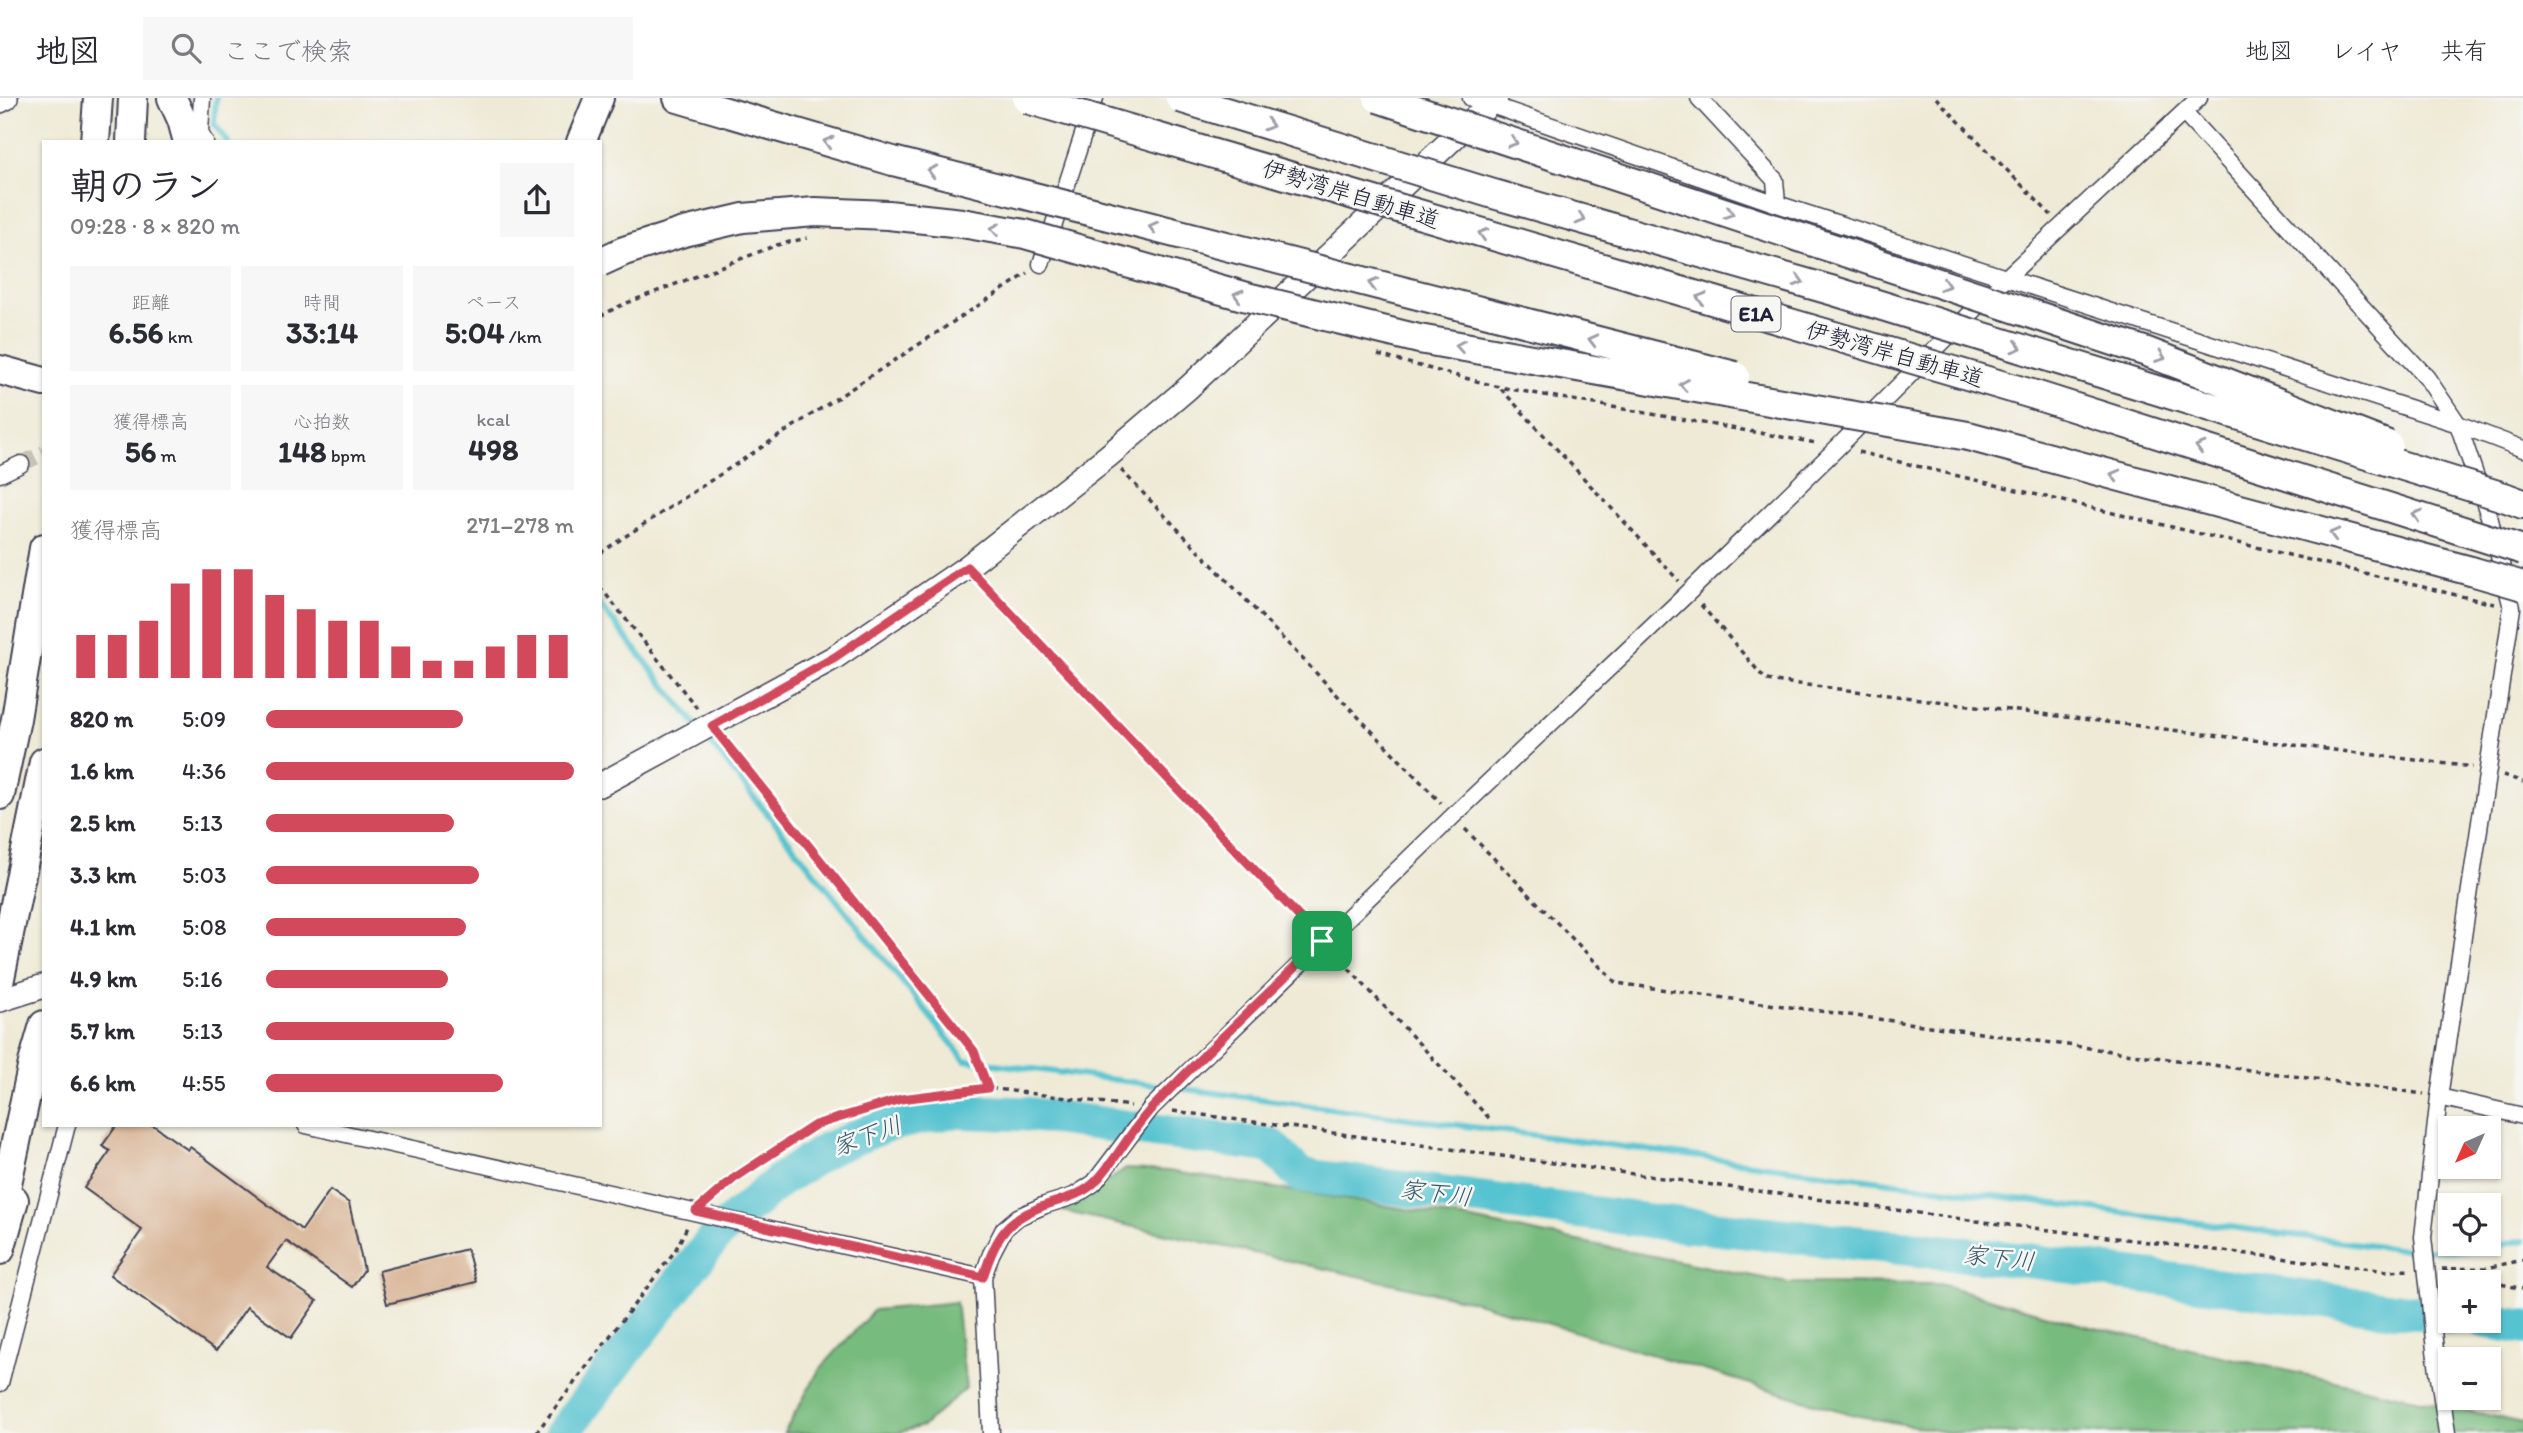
<!DOCTYPE html>
<html lang="ja">
<head>
<meta charset="utf-8">
<style>
  :root { --surface:#fff; --page:#f7f7f7; --text:#2b2b33; --muted:#7c7c81; --line:#e1e1e2; --accent:#d1495b }
  body { margin:0; font-family:Itim,"Klee One",sans-serif; background:var(--page); color:var(--text); height:100vh; display:flex; flex-direction:column; font-size:26px; white-space:nowrap }
  * { box-sizing:border-box; margin:0 }
  p { font-size:23px; color:var(--muted) }
  .icon { flex:none; width:38px; height:38px; fill:none; stroke:currentColor; stroke-width:2; stroke-linecap:round; stroke-linejoin:round }
  .map { position:relative; flex:1; overflow:hidden }
  .sheet { position:absolute; left:42px; top:42px; width:560px; height:987px; display:flex; flex-direction:column; background:var(--surface); border-radius:0px; box-shadow:0 2px 5px #0004 }
  .sheet>* { flex:none }
  .needle { width:46px; rotate:225deg }
  .fabs { position:absolute; left:2438px; top:1018px; display:grid; gap:14px }
  .fabs a { display:grid; place-items:center; width:63px; height:63px; border-radius:0px; background:var(--surface); box-shadow:0 2px 5px #0004; font-size:35px }
  .pin { position:absolute; display:grid; place-items:center; width:60px; height:60px; color:#fff; margin:-30px; border-radius:14px; box-shadow:0 4px 10px #0006 }
  .round { display:grid; place-items:center; flex:none; width:74px; height:74px; border-radius:0px; background:var(--page) }
  .summary { display:flex; align-items:center; justify-content:space-between; height:119px; padding:0 28px }
  h1 { font-size:38px; font-weight:700; line-height:52px }
  .metrics { display:grid; grid-template-columns:repeat(3,1fr); gap:10px; height:119px; padding:7px 28px }
  .metrics div { display:grid; align-content:center; border-radius:0px; background:var(--page); text-align:center }
  .metrics b { font-size:30px; font-weight:700 }
  .metrics small { font-size:19px; font-weight:400 }
  .metrics p { font-size:19px }
  .chart { height:196px; padding:14px 28px }
  .chart p { display:flex; justify-content:space-between }
  .chart svg { width:100%; height:126px; margin-top:7px; stroke:var(--accent); stroke-width:6 }
  ul { padding:0 28px; list-style:none; font-size:23px }
  li { display:grid; grid-template-columns:112px 84px 1fr; align-items:center; height:52px }
  li i { height:18px; border-radius:9px; background:var(--accent) }
  header { display:flex; align-items:center; gap:42px; box-sizing:border-box; height:98px; padding:0 35px; background:var(--surface); border-bottom:2px solid var(--line) }
  header strong { font-size:33px }
  nav { display:flex; gap:38px; margin-inline-start:auto; font-size:24px }
  .search { width:490px; height:63px; background:var(--page); display:flex; align-items:center; gap:18px; box-sizing:border-box; padding:0 24px; border-radius:0px; color:var(--muted); font-size:26px }
  .map>svg:first-child { display:block }
</style>
</head>
<body>
<header>
<strong>地図</strong>
<div class="search"><svg class="icon" aria-label="search" viewBox="0 0 24 24"><circle cx="10" cy="10" r="6"/><path d="M15 15l6 6"/></svg>ここで検索</div>
<nav><a>地図</a><a>レイヤ</a><a>共有</a></nav>
</header>
<div class="map">
<svg width="2523" height="1335" viewBox="0 0 2523 1335">
  <rect width="100%" height="100%" fill="#f6f6f2"/>
  <filter id="ink" filterUnits="userSpaceOnUse"><feTurbulence type="fractalNoise" baseFrequency=".0143" numOctaves="2"/><feDisplacementMap in="SourceGraphic" scale="14" xChannelSelector="R" yChannelSelector="G"/><feConvolveMatrix kernelMatrix="1 2 1 2 8 2 1 2 1" color-interpolation-filters="sRGB"/></filter>
  <filter id="wash" filterUnits="userSpaceOnUse"><feTurbulence type="fractalNoise" baseFrequency=".00686" numOctaves="4" result="noise"/><feDisplacementMap in="SourceGraphic" scale="28" xChannelSelector="R" yChannelSelector="G"/><feGaussianBlur stdDeviation="1.57" result="paint"/><feColorMatrix in="noise" values="0 0 0 0 0 0 0 0 0 0 0 0 0 0 0 0 0 1.4 0 .05"/><feComposite in="paint" operator="in"/></filter>
  <g filter="url(#wash)">
    <rect width="100%" height="100%" fill="#efead5"/>
    <!-- forest -->
    <path fill="#78bb7e" stroke="#4d6e5c" stroke-width="2" d="M1126,1071L1168,1073L1462,1120L1788,1185L1940,1186L2082,1227L2523,1325V1335H1950L1854,1317L1476,1204L1062,1113Z
      M956,1204L966,1290L923,1328L897,1335H784L819,1272L874,1212Z"/>
    <g fill="none" stroke-linecap="round" stroke-linejoin="round">
      <!-- stream -->
      <path stroke="#57c3d0" stroke-width="6" d="M216,0L214,26L228,44
        M600,507L697,628
        M704,637L965,962L2397,1151L2475,1153L2523,1142"/>
      <!-- river -->
      <path stroke="#57c3d0" stroke-width="35" d="M2484,1223L2523,1229
        M562,1335L718,1135L779,1083L828,1051L886,1027L952,1013L1026,1016L1271,1048L1300,1077L1658,1124L2031,1163L2450,1219"/>
    </g>
    <g id="blocks">
      <!-- building -->
      <path fill="#d7b191" d="M117,1027H153L188,1052L190,1049L302,1132L330,1092L349,1105L364,1172L352,1189L286,1143L267,1169L317,1203L291,1240L247,1209L216,1253L110,1177L142,1132L84,1090L110,1053L102,1048Z
        M467,1151L476,1184L387,1206L379,1173Z"/>
    </g>
  </g>
  <g filter="url(#ink)">
    <use href="#blocks" fill-opacity="0" stroke="#414052" stroke-width="2"/>
    <g fill="none" stroke-linecap="round" stroke-linejoin="round">
      <!-- street-tunnel -->
      <path stroke="#c6c2b6" stroke-width="16" stroke-dasharray="16 8" stroke-linecap="butt" d="M21,366L44,355"/>
      <defs>
        <path id="street" d="M202,0L200,35L205,44
          M1471,0L1777,106L2458,326L2523,351
          M1699,0L1775,82L1777,106
          M2184,15L2427,280L2458,326L2489,418L2512,510L2439,999L2423,1139L2435,1252L2447,1335
          M1041,166L1095,0
          M0,376L21,366
          M2439,999L2523,1018
          M306,1027L983,1179
          M0,1285L67,1027
          M991,1335L983,1179L991,1156L1004,1131L1018,1119L1045,1107L1074,1098L1094,1085L1151,1010L1453,718L1689,494L1838,349L2006,180L2199,0"/>
        <path id="secondary" d="M0,3L6,0
          M600,687L835,559L967,469L1108,358L1188,290L1496,0
          M0,902L44,888"/>
        <path id="highway" d="M172,0L182,22L188,44
          M678,0L893,63
          M95,44L98,0
          M131,44L133,0
          M581,44L599,0
          M0,272L44,284
          M1968,338L2471,473
          M2504,399L2523,406
          M0,697L16,621L44,450
          M0,880L44,664
          M0,1118L33,965L44,927
          M0,1152L14,1102"/>
      </defs>
      <!-- street casing -->
      <use href="#street" stroke="#414052" stroke-width="19"/>
      <!-- secondary casing -->
      <use href="#secondary" stroke="#414052" stroke-width="26"/>
      <!-- highway casing -->
      <use href="#highway" stroke="#414052" stroke-width="32"/>
      <!-- path -->
      <path stroke="#414052" stroke-width="3.5" stroke-dasharray="5 5" stroke-linecap="butt" d="M1936,0L2051,117
        M600,218L624,206L777,147L807,140
        M1378,257L1499,289L1816,345
        M1501,291L1679,483
        M1858,354L2494,506
        M1121,372L1441,705
        M600,455L1028,175
        M980,483L1312,833
        M600,489L697,610
        M1701,507L1766,582L2472,669
        M724,643L974,953L988,990
        M2503,677L2523,684
        M1465,731L1616,885L2424,996
        M1335,856L1489,1020
        M1173,1013L1984,1124L2388,1173L2411,1172
        M709,1101L733,1081L815,1027L901,1001L988,990L1131,1008
        M2442,1171L2486,1170L2523,1162
        M2443,1173L2523,1191
        M536,1335L675,1153L687,1129"/>
      <!-- street -->
      <use href="#street" stroke="#fff" stroke-width="16"/>
      <!-- secondary -->
      <use href="#secondary" stroke="#fff" stroke-width="23"/>
      <!-- highway -->
      <use href="#highway" stroke="#fff" stroke-width="28"/>
      <defs>
        <path id="highway-bridge" d="M1180,0L1490,95L1834,193L2504,399
          M1378,0L2147,254L2388,347
          M1027,1L2035,297L2523,452
          M893,63L1735,278
          M600,164L624,153L684,134L743,120L815,114L888,117L962,125L1025,136L1247,199L1419,241L1968,338
          M2471,473L2523,488"/>
      </defs>
      <!-- highway-bridge casing -->
      <use href="#highway-bridge" stroke="#414052" stroke-width="32" stroke-linecap="butt"/>
      <!-- highway-bridge -->
      <use href="#highway-bridge" stroke="#fff" stroke-width="28"/>
    </g>
    <!-- one-way arrows -->
    <defs><path id="oneway-chevron" d="M-2-3.5L2.5 0L-2 3.5" fill="none" stroke-width="1.6" stroke-linecap="round" stroke-linejoin="round" transform="scale(1.75)"/></defs>
    <g stroke="#9c9ca7">
      <use href="#oneway-chevron" transform="translate(1269 27) rotate(17)"/>
      <use href="#oneway-chevron" transform="translate(828 44) rotate(-164)"/>
      <use href="#oneway-chevron" transform="translate(1513 44) rotate(18)"/>
      <use href="#oneway-chevron" transform="translate(932 73) rotate(-166)"/>
      <use href="#oneway-chevron" transform="translate(1729 115) rotate(18)"/>
      <use href="#oneway-chevron" transform="translate(1581 121) rotate(16)"/>
      <use href="#oneway-chevron" transform="translate(1153 129) rotate(-166)"/>
      <use href="#oneway-chevron" transform="translate(995 131) rotate(-170)"/>
      <use href="#oneway-chevron" transform="translate(1483 136) rotate(-163)"/>
      <use href="#oneway-chevron" transform="translate(1799 183) rotate(16)"/>
      <use href="#oneway-chevron" transform="translate(1373 186) rotate(-166)"/>
      <use href="#oneway-chevron" transform="translate(1945 187) rotate(18)"/>
      <use href="#oneway-chevron" transform="translate(1238 197) rotate(-164)"/>
      <use href="#oneway-chevron" transform="translate(1701 200) rotate(-164)"/>
      <use href="#oneway-chevron" transform="translate(1593 242) rotate(-166)"/>
      <use href="#oneway-chevron" transform="translate(1460 248) rotate(-170)"/>
      <use href="#oneway-chevron" transform="translate(2017 249) rotate(17)"/>
      <use href="#oneway-chevron" transform="translate(2161 259) rotate(21)"/>
      <use href="#oneway-chevron" transform="translate(1684 287) rotate(-171)"/>
      <use href="#oneway-chevron" transform="translate(2200 349) rotate(-163)"/>
      <use href="#oneway-chevron" transform="translate(2115 377) rotate(-165)"/>
      <use href="#oneway-chevron" transform="translate(2417 417) rotate(-162)"/>
      <use href="#oneway-chevron" transform="translate(2334 436) rotate(-165)"/>
    </g>
  </g>
  <g fill="none" stroke-linecap="round" stroke-linejoin="round" filter="url(#ink)">
    <defs>
      <path id="route" d="M967,469L1322,843C1266,898 1208,951 1154,1008C1131,1031 1117,1062 1095,1084C1083,1096 1067,1100 1052,1105C1007,1119 997,1137 983,1179L696,1113L733,1081L815,1027L901,1001L988,990L974,953L712,628L835,559Z"/>
    </defs>
    <!-- route casing -->
    <use href="#route" stroke="#fff" stroke-width="14"/>
    <!-- route -->
    <use href="#route" stroke="#d1495b" stroke-width="9"/>
  </g>
  <g text-anchor="middle" stroke-width="5" stroke-linejoin="round" paint-order="stroke">
    <!-- shield labels -->
    <rect fill="#f6f6f2" stroke="#626272" stroke-width="2" x="1731.5" y="198.5" width="49" height="35" rx="5"/>
    <g font-size="21" font-weight="bold" fill="#22223b">
      <text x="1756" y="223">E1A</text>
    </g>
    <!-- street labels -->
    <g font-size="23" fill="#22223b" stroke="#f6f6f2">
      <text transform="translate(1351 96) rotate(17)" y="8">伊勢湾岸自動車道</text>
      <text transform="translate(1895 256) rotate(16)" y="8">伊勢湾岸自動車道</text>
    </g>
    <!-- water labels -->
    <g font-size="24" font-style="italic" fill="#355a6f" stroke="#f6f6f2">
      <text transform="translate(867 1038) rotate(-20)" y="8">家下川</text>
      <text transform="translate(1436 1095) rotate(7)" y="8">家下川</text>
      <text transform="translate(1999 1160) rotate(6)" y="8">家下川</text>
    </g>
  </g>
</svg>
<div class="fabs">
<a><svg class="needle" viewBox="-14 -14 28 28"><path d="M0-13l5 13h-10z" fill="#e53935"/><path d="M0 13l5-13h-10z" fill="#7c7c81"/></svg></a>
<a><svg class="icon" aria-label="locate" viewBox="0 0 24 24"><circle cx="12" cy="12" r="6"/><path d="M12 2v4M12 18v4M2 12h4M18 12h4"/></svg></a>
<a>+</a>
<a>−</a>
</div>
<div class="pin" style="left:1322px;top:843px;background:#1e9e55"><svg class="icon" aria-label="arrive" viewBox="0 0 24 24"><path d="M6 21V4h12l-3 4 3 4H6"/></svg></div>
<section class="sheet">
<div class="summary"><div><h1>朝のラン</h1><p>09:28 · 8 × 820 m</p></div><a class="round"><svg class="icon" aria-label="share" viewBox="0 0 24 24"><path d="M12 15V3M7 8l5-5 5 5M5 13v7h14v-7"/></svg></a></div>
<div class="metrics">
<div><p>距離</p><b>6.56<small> km</small></b></div>
<div><p>時間</p><b>33:14</b></div>
<div><p>ペース</p><b>5:04<small> /km</small></b></div>
</div>
<div class="metrics">
<div><p>獲得標高</p><b>56<small> m</small></b></div>
<div><p>心拍数</p><b>148<small> bpm</small></b></div>
<div><p>kcal</p><b>498</b></div>
</div>
<div class="chart"><p><span>獲得標高</span>271–278 m</p>
<svg viewBox="0 0 160 44" preserveAspectRatio="none"><path d="M5 44V29M15 44V29M25 44V24M35 44V11M45 44V6M55 44V6M65 44V15M75 44V20M85 44V24M95 44V24M105 44V33M115 44V38M125 44V38M135 44V33M145 44V29M155 44V29"/></svg>
</div>
<ul>
<li><b>820 m</b>5:09<i style="width:64%"></i></li>
<li><b>1.6 km</b>4:36<i style="width:100%"></i></li>
<li><b>2.5 km</b>5:13<i style="width:61%"></i></li>
<li><b>3.3 km</b>5:03<i style="width:69%"></i></li>
<li><b>4.1 km</b>5:08<i style="width:65%"></i></li>
<li><b>4.9 km</b>5:16<i style="width:59%"></i></li>
<li><b>5.7 km</b>5:13<i style="width:61%"></i></li>
<li><b>6.6 km</b>4:55<i style="width:77%"></i></li>
</ul>
</section>
</div>
</body>
</html>
